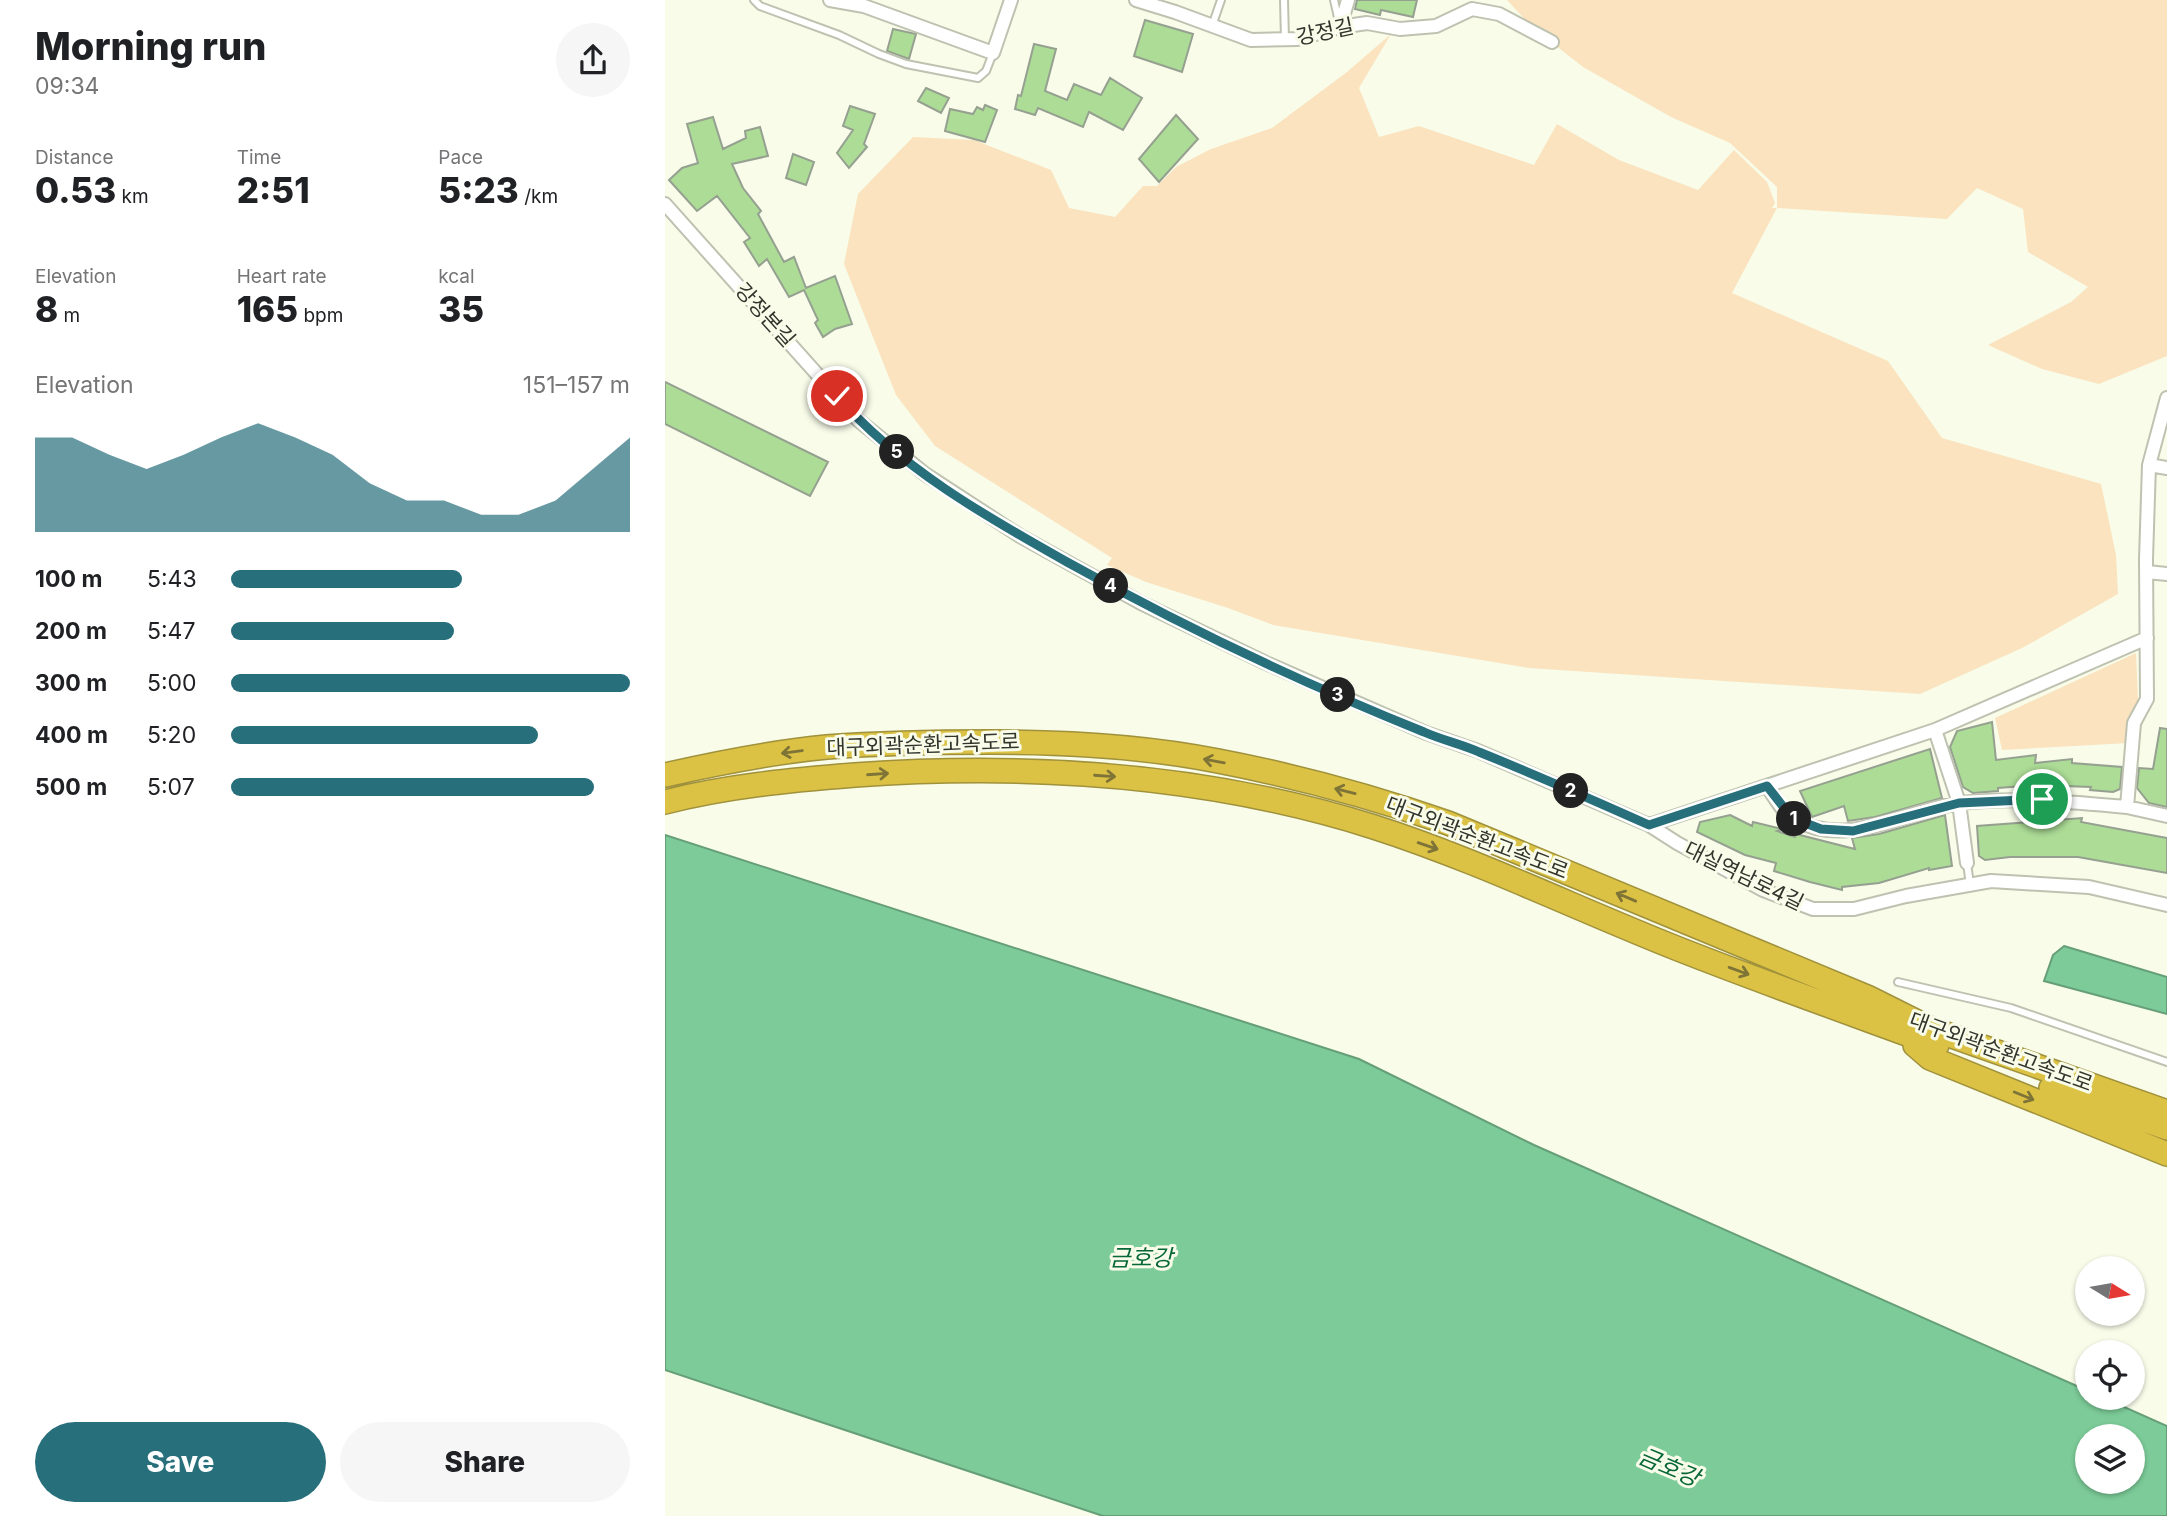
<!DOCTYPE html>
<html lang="en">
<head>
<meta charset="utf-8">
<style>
  :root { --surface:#fff; --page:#f6f6f6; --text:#202124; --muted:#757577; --accent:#286f7c }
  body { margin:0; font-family:Inter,"Noto Sans KR",sans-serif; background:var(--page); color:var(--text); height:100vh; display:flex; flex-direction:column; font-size:26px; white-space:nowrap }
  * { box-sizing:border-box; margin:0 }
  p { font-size:23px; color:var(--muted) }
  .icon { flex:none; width:38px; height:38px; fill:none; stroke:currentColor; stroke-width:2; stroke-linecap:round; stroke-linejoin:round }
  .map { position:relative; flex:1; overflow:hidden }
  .sheet { display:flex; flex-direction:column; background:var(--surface); width:665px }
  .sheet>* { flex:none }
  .needle { width:46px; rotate:101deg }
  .controls { position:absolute; left:1410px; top:1256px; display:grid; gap:14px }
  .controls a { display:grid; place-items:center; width:70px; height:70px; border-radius:50%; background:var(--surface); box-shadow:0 2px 5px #0004; font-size:35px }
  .pin { position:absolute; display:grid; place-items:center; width:60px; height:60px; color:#fff; margin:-30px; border:4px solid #fff; border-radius:50%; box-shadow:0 2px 7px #0007 }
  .km { position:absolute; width:35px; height:35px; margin:-18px; border-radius:50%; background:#222; color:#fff; font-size:19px; line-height:35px; text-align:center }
  .round { display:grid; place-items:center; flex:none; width:74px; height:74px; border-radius:37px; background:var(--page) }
  .overview { display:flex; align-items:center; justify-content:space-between; height:119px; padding:0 35px }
  h1 { font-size:38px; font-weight:800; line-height:52px }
  .metrics { display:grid; grid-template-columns:repeat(3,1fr); gap:10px; height:119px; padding:7px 35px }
  .metrics div { display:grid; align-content:center }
  .metrics b { font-size:35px; font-weight:800 }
  .metrics small { font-size:19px; font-weight:400 }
  .metrics p { font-size:19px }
  .chart { height:196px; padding:14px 35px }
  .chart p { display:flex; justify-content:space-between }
  .chart svg { width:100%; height:126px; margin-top:7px; fill:var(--accent); opacity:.7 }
  .cta { display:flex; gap:14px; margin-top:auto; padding:14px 35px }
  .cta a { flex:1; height:80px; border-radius:42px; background:var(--accent); color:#fff; font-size:28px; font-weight:800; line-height:80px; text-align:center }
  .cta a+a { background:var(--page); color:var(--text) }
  ul { padding:0 35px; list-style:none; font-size:23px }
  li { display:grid; grid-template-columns:112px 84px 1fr; align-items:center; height:52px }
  li i { height:18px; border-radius:9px; background:var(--accent) }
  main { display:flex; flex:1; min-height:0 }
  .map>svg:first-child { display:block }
</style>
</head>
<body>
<main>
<section class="sheet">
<div class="overview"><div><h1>Morning run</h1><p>09:34</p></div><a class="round"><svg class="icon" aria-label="share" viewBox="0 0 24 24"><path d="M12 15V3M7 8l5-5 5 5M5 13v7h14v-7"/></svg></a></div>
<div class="metrics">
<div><p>Distance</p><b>0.53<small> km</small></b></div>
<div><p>Time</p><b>2:51</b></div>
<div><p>Pace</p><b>5:23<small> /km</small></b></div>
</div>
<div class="metrics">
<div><p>Elevation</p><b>8<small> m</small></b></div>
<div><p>Heart rate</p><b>165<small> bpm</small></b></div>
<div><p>kcal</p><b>35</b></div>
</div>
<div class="chart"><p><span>Elevation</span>151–157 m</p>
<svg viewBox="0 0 160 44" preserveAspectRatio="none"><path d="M0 44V11L10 11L20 17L30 22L40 17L50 11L60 6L70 11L80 17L90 27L100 33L110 33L120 38L130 38L140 33L150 22L160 11V44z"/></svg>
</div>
<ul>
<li><b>100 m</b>5:43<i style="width:58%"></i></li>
<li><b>200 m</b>5:47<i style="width:56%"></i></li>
<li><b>300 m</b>5:00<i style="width:100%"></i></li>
<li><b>400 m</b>5:20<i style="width:77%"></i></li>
<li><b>500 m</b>5:07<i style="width:91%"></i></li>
</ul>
<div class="cta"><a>Save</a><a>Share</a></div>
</section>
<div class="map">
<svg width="1502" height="1516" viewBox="0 0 1502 1516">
  <rect width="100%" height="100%" fill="#f8fce9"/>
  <!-- green -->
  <path fill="#fae3be" d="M842,0H1502V356L1434,384L1377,369L1323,345L1406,302L1423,287L1363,252L1358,209L1312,188L1282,219L1112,208L1067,293L1223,361L1277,438L1436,484L1451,555L1453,594L1357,648L1255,694L864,668L608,625L563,608L481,582L442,565L447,558L270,446L231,395L179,264L193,194L248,137L309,140L386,170L404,208L450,217L478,186H492L511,167L546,149L607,128L682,72L726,34L694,88L714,137L754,126L869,165L892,124L954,160L1033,190L1069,150L1102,182L1110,203L1107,208H1112V187L1065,143L1006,117L918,67L867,27Z
    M1471,653L1473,700L1464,743L1337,750L1330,718Z"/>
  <!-- water -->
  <path fill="#7ccb98" stroke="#669e78" stroke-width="2" fill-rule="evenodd" d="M0,835L694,1059L869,1145L1423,1391V1398H1439L1502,1426V1516H438L0,1370ZM1423,1437H1468V1482H1423Z
    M1399,946L1502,977V1014L1379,981L1388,955Z"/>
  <!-- building -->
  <path fill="#acdc96" stroke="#95a090" stroke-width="2" d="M692,0H752L748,17L716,10L715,15L690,9Z
    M480,20L528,34L517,72L469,56Z
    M228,29L251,34L244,59L222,51Z
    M369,44L391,49L380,91L402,100L409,84L436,95L445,78L477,98L458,130L424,112L418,127L373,108L370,115L350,109L353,95L356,96Z
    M261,88L284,98L276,113L253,101Z
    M320,105L332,110L320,142L280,131L285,109L308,114L312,107L318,110Z
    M185,106L210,114L199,144L202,147L184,168L172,153L188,130L178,126Z
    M511,115L533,139L494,182L474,159Z
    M48,117L58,149L81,138L80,131L95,127L103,156L67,164L78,188L96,211L93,214L119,262L129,257L141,288L170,276L187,324L170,329L158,337L150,323L153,320L139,290L124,297L102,259L94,266L79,242L85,238L52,196L32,211L4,180L17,168L33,163L22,124Z
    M128,154L149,162L141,185L121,178Z
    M0,382L163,462L145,496L0,424Z
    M1327,722L1331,760L1371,755L1370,763L1407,759V763L1457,767L1455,789L1448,792L1425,790L1426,787L1371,785L1333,788V791L1308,793L1298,787L1285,747L1292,731Z
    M1495,728L1502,729V807L1484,803L1472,788L1474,768L1488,769Z
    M1265,749L1277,798L1210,817L1183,821L1179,806L1147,817L1135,791Z
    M1065,815L1087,826L1088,822L1117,829L1112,831L1130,837L1131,834L1190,849L1187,838L1214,834L1280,815L1287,866L1264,870V868L1214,883L1177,887V890L1145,882L1109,871L1111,863L1080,855L1032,832L1035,822Z
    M1417,818L1416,822L1502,838V873L1413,857H1345L1320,860L1314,856L1312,826Z"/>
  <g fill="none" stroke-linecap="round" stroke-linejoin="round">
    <defs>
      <path id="lane" d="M89,0L95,6L174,35L214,54L241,64L313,78L321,71L328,53
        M619,0L620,40
        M669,0L674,22
        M547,26L556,0
        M1302,863L1305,885
        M1233,982L1346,1008L1502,1062"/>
      <path id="street" d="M165,0L199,6L328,53L346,0
        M471,0L510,12L586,40L632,39L675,27L702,23L735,29L771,26L807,9L834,14L887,42
        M675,27L683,0
        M0,204L193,420L260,474L355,536L476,603L601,663L761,733L813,751L984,825L1012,843L1098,890L1148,909H1189L1241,896L1326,881L1424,887L1502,905
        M1484,465L1502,468
        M1482,572L1502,574
        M1270,730L1294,803L1302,863
        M1102,786C1109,796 1118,813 1129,819C1182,850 1241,810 1296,803C1351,797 1407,802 1462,807L1469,723L1482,699L1481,559L1484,465L1502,398
        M1462,807L1502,816
        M984,825L1270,730L1482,638"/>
      <path id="highway" d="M0,775C53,763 108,752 162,747C217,743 271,742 326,742C402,742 478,746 553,761C631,776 708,797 783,823L1202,997L1264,1028L1502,1112
        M0,802C62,786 127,780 190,775C364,763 542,774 709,827C812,860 910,908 1011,948C1097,982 1185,1013 1272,1045
        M1250,1045L1265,1058L1502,1154
        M1386,1088L1502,1128"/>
    </defs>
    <!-- lane casing -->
    <use href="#lane" stroke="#bec2b0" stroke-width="10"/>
    <!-- street casing -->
    <use href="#street" stroke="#bec2b0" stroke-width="16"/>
    <!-- highway casing -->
    <use href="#highway" stroke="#a0913c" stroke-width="26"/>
    <!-- lane -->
    <use href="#lane" stroke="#fff" stroke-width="6"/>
    <!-- street -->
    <use href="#street" stroke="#fff" stroke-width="12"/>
    <!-- highway -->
    <use href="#highway" stroke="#dbc244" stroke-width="23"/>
  </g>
  <!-- one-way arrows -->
  <defs><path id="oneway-shaft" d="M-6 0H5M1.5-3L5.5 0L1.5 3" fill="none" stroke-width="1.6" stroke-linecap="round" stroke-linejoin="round" transform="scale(1.75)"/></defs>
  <g stroke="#7f7437">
    <use href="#oneway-shaft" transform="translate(127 752) rotate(172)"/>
    <use href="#oneway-shaft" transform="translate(549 761) rotate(-170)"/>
    <use href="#oneway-shaft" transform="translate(213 774) rotate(-4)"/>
    <use href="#oneway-shaft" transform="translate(440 776) rotate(4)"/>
    <use href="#oneway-shaft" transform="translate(680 791) rotate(-166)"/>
    <use href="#oneway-shaft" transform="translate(763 846) rotate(19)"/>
    <use href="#oneway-shaft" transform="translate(961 897) rotate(-157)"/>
    <use href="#oneway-shaft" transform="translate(1074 971) rotate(20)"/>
    <use href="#oneway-shaft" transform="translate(1359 1096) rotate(22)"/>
  </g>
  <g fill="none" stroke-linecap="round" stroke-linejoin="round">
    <defs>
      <path id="route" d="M172,396C234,467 320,516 402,562C517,626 637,683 759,732C777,740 796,744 814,752C871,775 928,800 984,825L1102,786L1127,818L1156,829L1188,831L1294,803L1377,799"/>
    </defs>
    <!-- route casing -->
    <use href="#route" stroke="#fff" stroke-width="14"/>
    <!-- route -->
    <use href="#route" stroke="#286f7c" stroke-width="9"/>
  </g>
  <g text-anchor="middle" stroke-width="6" stroke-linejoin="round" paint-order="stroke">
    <!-- street labels -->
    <g font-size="21" fill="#33352d" stroke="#f8fce9">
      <text transform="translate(660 32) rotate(-12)" y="7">강정길</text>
      <text transform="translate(100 315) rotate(48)" y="7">강정본길</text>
      <text transform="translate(258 745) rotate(-2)" y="7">대구외곽순환고속도로</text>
      <text transform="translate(812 838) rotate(21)" y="7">대구외곽순환고속도로</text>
      <text transform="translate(1079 876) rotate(26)" y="7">대실역남로4길</text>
      <text transform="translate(1336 1052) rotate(20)" y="7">대구외곽순환고속도로</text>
    </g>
    <!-- water labels -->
    <g font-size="23" font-style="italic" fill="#076739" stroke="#f8fce9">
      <text x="476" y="1266">금호강</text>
      <text transform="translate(1004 1467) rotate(23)" y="8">금호강</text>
    </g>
  </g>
</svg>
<div class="controls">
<a><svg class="needle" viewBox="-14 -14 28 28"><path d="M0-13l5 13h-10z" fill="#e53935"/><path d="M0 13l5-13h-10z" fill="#757577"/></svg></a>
<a><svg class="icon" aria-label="locate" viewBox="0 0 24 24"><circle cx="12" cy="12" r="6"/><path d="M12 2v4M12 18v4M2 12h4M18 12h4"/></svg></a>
<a><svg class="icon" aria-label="layers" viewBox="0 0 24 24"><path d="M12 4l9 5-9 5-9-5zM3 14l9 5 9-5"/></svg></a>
</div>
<div class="pin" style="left:1377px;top:799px;background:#1e9e55"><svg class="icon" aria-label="arrive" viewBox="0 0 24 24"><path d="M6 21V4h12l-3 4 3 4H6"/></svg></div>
<div class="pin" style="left:172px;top:396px;background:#d93025"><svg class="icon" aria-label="check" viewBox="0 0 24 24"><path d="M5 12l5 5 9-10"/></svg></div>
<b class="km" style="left:1129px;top:819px">1</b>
<b class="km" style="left:906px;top:791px">2</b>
<b class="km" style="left:673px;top:695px">3</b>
<b class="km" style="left:446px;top:586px">4</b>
<b class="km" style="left:232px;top:452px">5</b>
</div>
</main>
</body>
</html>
